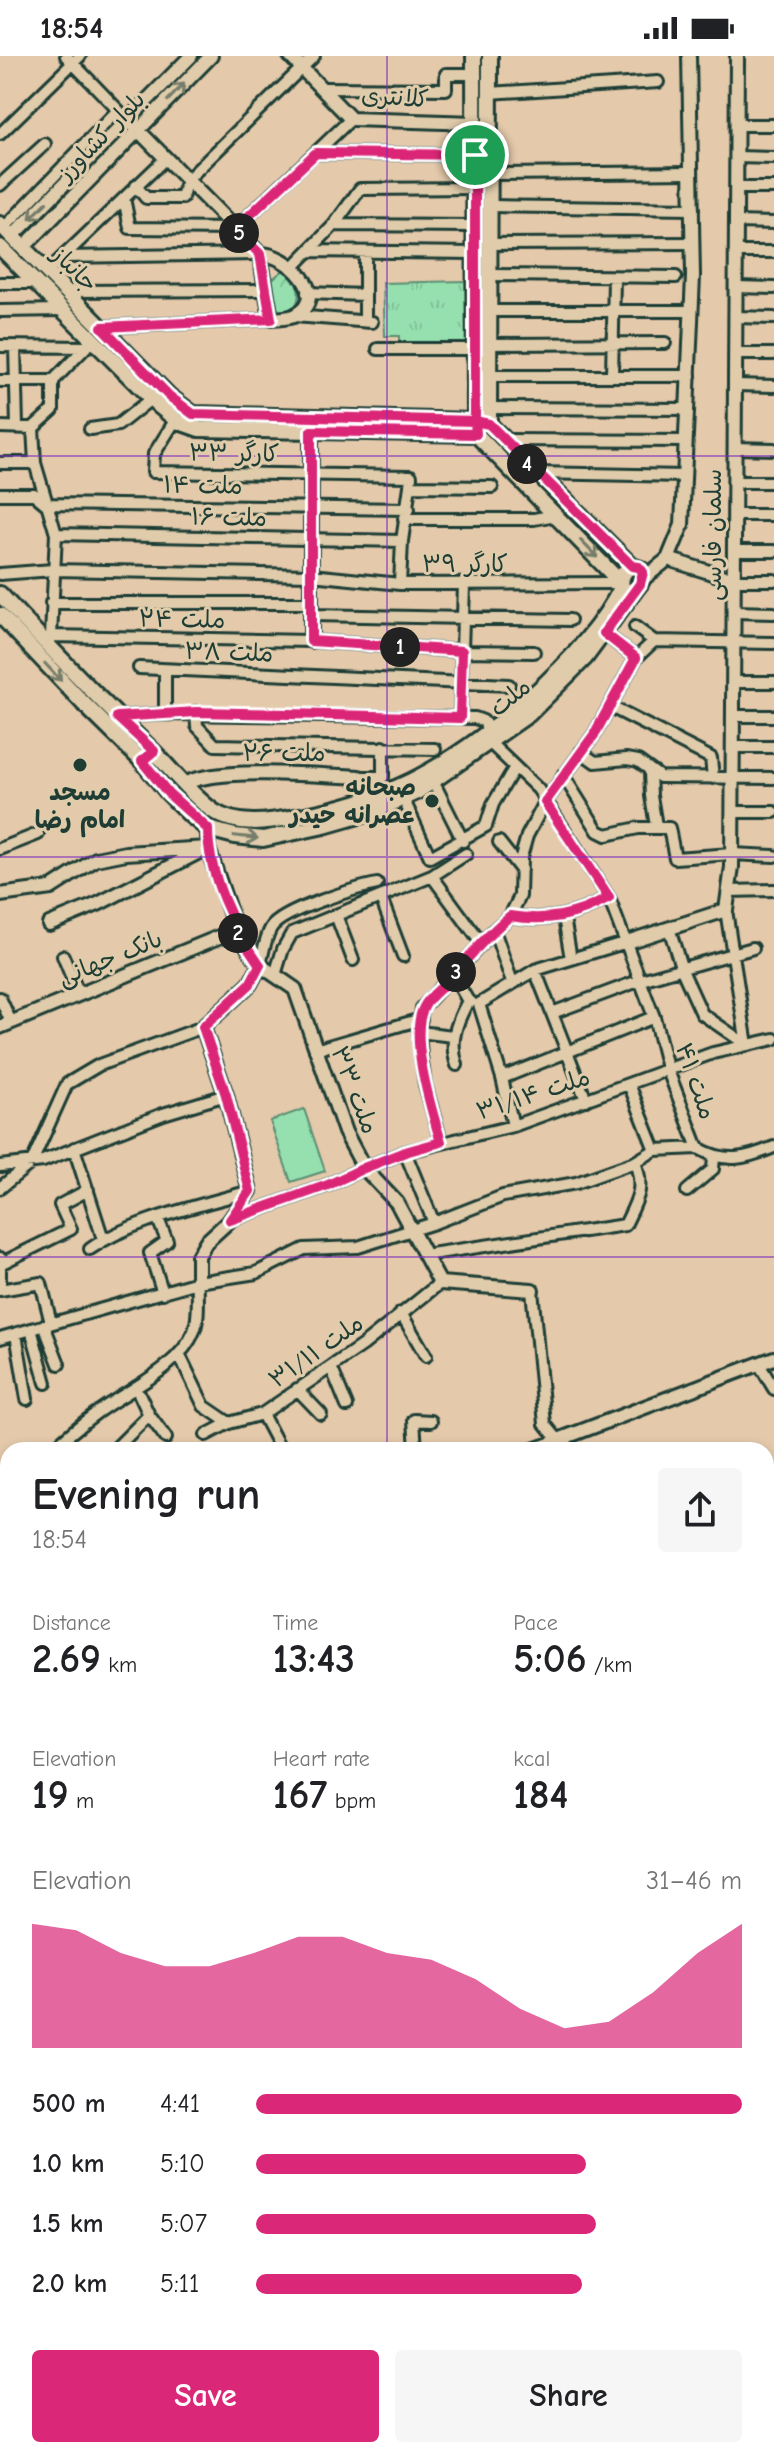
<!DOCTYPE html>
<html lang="en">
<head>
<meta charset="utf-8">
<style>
  :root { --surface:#fff; --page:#f6f6f6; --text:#202124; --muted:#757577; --accent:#db2777 }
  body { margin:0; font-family:"Comic Neue","Playpen Sans Arabic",sans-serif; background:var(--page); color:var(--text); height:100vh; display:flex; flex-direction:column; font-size:30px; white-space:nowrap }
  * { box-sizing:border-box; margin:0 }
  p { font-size:26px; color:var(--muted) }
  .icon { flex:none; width:44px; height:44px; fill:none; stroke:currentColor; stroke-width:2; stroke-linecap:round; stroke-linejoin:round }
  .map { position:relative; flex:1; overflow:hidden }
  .side { position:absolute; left:0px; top:1386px; width:774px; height:1016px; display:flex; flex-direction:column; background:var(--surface); border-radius:24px 24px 0 0; box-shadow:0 4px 12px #0003 }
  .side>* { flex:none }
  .pin { position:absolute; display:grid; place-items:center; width:68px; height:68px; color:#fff; margin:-34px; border:4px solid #fff; border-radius:50%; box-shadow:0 2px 8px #0007 }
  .km { position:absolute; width:40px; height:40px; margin:-20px; border-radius:50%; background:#222; color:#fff; font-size:22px; line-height:40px; text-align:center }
  .round { display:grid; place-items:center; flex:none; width:84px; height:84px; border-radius:8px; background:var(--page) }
  .summary { display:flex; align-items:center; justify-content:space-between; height:136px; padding:0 32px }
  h1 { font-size:44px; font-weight:700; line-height:60px }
  .metrics { display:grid; grid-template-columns:repeat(3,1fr); gap:12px; height:136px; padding:8px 32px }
  .metrics div { display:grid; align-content:center }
  .metrics b { font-size:40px; font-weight:700 }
  .metrics small { font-size:22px; font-weight:400 }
  .metrics p { font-size:22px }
  .chart { height:224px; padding:16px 32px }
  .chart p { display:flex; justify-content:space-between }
  .chart svg { width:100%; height:144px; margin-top:8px; fill:var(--accent); opacity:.7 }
  .action { display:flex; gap:16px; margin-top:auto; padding:16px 32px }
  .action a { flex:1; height:92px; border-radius:8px; background:var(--accent); color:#fff; font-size:32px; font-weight:700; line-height:92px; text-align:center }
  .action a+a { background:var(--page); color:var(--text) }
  ul { padding:0 32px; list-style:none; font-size:26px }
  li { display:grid; grid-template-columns:128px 96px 1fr; align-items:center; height:60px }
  li i { height:20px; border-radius:10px; background:var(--accent) }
  .status { display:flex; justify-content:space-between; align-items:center; height:56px; padding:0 40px; background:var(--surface); direction:ltr }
  .status svg { height:22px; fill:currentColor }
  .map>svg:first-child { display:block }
</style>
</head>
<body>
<div class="status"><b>18:54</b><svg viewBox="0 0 49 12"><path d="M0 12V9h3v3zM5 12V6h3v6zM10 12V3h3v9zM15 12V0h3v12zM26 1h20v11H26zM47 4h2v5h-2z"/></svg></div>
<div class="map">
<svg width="774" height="2402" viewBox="0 0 774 2402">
  <defs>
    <pattern id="grass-tufts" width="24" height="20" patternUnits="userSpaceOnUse" patternTransform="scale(2)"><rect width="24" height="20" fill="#96e0b0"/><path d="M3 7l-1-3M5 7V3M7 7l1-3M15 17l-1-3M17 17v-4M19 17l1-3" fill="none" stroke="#81c198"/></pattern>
    <pattern id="park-crowns" width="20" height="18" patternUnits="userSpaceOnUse" patternTransform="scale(2)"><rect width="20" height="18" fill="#96e0b0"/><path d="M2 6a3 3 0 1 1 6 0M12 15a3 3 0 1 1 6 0" fill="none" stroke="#81c198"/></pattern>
  </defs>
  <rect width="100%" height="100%" fill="#e4c9ab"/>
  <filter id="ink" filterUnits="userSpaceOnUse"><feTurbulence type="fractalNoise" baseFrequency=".0125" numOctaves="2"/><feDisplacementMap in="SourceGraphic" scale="16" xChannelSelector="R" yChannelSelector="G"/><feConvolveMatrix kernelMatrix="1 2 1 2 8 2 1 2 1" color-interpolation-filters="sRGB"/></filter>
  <g filter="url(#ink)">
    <!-- grass -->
    <path fill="url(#grass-tufts)" stroke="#5a8e72" stroke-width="2" d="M465,225L467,290L399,292V280H385L383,227Z"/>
    <!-- park -->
    <path fill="url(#park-crowns)" stroke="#5a8e72" stroke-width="2" d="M284,214L293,219C299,232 302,242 293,254L278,255L271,224Z"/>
    <!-- pitch -->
    <path fill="#96e0b0" stroke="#5a8e72" stroke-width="2" d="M304,1053L325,1115L291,1126L270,1065Z"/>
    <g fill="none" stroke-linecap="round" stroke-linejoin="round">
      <defs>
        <path id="minor" d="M66,0L120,56
          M323,32L446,33V18H474
          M490,37L658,26
          M738,69H774
          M0,78L80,0
          M316,97L475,99
          M737,101L774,102
          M489,118L692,116
          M0,129L45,88
          M136,130L146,142H182L187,124L314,0
          M737,132H774
          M124,142L130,172L235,173L351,63
          M489,150L693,153
          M737,166L774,167
          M334,169L475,170
          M4,172L118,54
          M489,188L693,187
          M309,195L475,197
          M737,196H774
          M63,201L260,198
          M293,211L334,169L360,133L475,132
          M47,216L166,102
          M489,219L676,221
          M0,227H36
          M736,231L774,232
          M66,235L266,234
          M307,237L365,239
          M0,255L63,254
          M489,255H692
          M294,260L372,266
          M736,261L774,262
          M365,265V196
          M102,271L271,263
          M489,288L665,287
          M0,290L86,291L90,288
          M15,290L17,371
          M378,293H475
          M736,298H774
          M489,320H690
          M612,320L614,222
          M0,325H53
          M736,329L774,330
          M489,352L688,353
          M176,363L154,398L153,416L411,420L410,430L492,431
          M0,371L33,372
          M90,373L118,369L152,342
          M504,384L686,385
          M735,392L774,393
          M0,407H35
          M536,417L685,420
          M735,426H774
          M0,438H34L46,448L409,453
          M735,459H774
          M404,463H534L556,459
          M56,478L402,485
          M734,495H774
          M0,518L53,514L311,519L400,528L621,527
          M734,524H774
          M400,528L402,485L410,430
          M51,547H311
          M734,556L774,557
          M311,559L570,564
          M635,571L654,585
          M604,577L636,602
          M51,580L311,585L462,595L534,596
          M46,584L51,580L56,478L35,407L33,372L53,354V325L86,291
          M139,612L509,629
          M165,614V658L475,662L483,665L489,673
          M733,626H774
          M611,651L711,702L713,722
          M196,656L197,670L215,689L435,693
          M733,660H774
          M117,661L165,658
          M460,662L464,528
          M733,691H774
          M581,696L595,706L627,703L638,705L660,721L774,722
          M650,716L651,740L656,770
          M563,719L598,775L606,779L638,772H669L675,802L732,798L774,800
          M359,721H383V691
          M433,725L463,785
          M403,742L430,801L486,770L493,748L515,711
          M732,756H774
          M499,786L521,814
          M0,793L38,778
          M432,820L481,887
          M728,835L774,834
          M381,842L403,900
          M726,854L747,989
          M336,859L353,904
          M510,860C547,866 576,860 609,842
          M564,861L571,903
          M669,872L682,914L702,958L747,989
          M494,874L512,926
          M627,886L535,914L479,948L502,1022L654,961
          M63,900L79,939
          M260,909C263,897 265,882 271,872C281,855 356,832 377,828
          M535,914L586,1044
          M275,919L283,893L292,877L432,820L466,798
          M453,919L468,945L471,946
          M0,942L11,966
          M552,957L641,924L753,892
          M419,976L453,980
          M315,994L421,963
          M457,1009C449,986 456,967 468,945
          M502,1022L513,1070
          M629,1028L655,1094
          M441,1086L425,1028L421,1000L419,976L422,952L494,874L510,860L520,840L521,801L527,780L545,746L594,679L636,602L654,585L774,587
          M74,1092L103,1183
          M698,1092C726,1108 745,1103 774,1091
          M405,1096L434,1167
          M0,1110L43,1105L163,1058L226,1039
          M0,1132L32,1106L67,1028L99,1009L203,971
          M687,1135L713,1113L714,1101
          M158,1163L167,1185L150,1197L163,1237
          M230,1164L328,1129L364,1112L405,1096L513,1070L713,997L774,983
          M90,1193C133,1163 200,1150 250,1135
          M424,1199L625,1169C637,1144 645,1133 635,1106L655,1094L698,1092L667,1012L654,961L609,842L538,733L489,686
          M0,1202V1230
          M2,1207L71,1173L60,1149L88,1134
          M0,1234L41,1227L51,1267
          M401,1257L426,1300
          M44,1269L59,1308
          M31,1273L46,1327
          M16,1278L27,1343
          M0,1282L198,1226L256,1217L304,1193L358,1191L434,1167L503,1140L576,1127L635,1106
          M179,1298L204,1350L229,1367
          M759,1308L774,1333
          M331,1311L347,1350
          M136,1331L149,1359L166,1382
          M297,1333L321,1358
          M262,1358L281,1394
          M206,1379L229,1367L262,1358L363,1289L440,1227
          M52,1394C66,1381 80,1369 95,1358C125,1335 180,1312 194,1275C200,1260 197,1241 198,1226
          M114,1394L149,1359
          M416,1394L414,1364L431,1365
          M530,1394L558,1384L545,1368L532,1234
          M0,1434L8,1445
          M0,1474L4,1452
          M766,1698L774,1694
          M0,1888L8,1884
          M559,2402L572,2394"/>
        <path id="tertiary" d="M290,0L351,63L475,67
          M133,69L260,198
          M12,181L191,0
          M23,192L211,0
          M260,198C287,197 332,240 295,259C289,263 278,262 271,263Z
          M311,375V585
          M668,503L734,524
          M643,523L668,503L682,469L693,220L689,0
          M186,727C220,711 318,719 359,721
          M208,773V792L236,874L260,909L295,933L345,1076L364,1112L397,1147L440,1227L532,1234
          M0,839L51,832L96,803L126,797L208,792
          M49,868L98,848L201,795
          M627,886L726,854L732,811L737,0
          M0,971L236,874
          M198,1226V1200L206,1186L230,1164L250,1135L226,1039L203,971L250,928L260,909
          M558,1384L774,1302
          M558,1384L573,1394
          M0,1608L8,1604
          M766,2072L774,2068
          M766,2361L774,2375
          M387,2394L391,2402
          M407,2394L412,2402
          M190,2402L204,2394
          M758,2402L774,2392"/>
        <path id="secondary" d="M474,0L475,373
          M490,0L489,368L632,510L641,513C646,523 639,534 627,536L622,532C620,522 623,515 632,510
          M0,168L169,340L193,358L475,365L489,368
          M0,191L159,350L179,366L199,373L476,378
          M476,378L621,527
          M0,538C50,592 100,644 153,695C171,713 192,740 213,755C237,771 269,766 295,761C335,754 374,743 411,725C482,690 587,602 622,530
          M0,559L83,647L142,705L168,737L191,760L208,773L235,780L263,783L324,770L373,756L417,736L529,658L585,602L636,533
          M766,1531L774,1527
          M766,1554L774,1549"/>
      </defs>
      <!-- minor casing -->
      <use href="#minor" stroke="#1f3d34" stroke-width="16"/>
      <!-- tertiary casing -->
      <use href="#tertiary" stroke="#1f3d34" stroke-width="18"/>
      <!-- secondary casing -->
      <use href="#secondary" stroke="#1f3d34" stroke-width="20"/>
      <!-- minor -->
      <use href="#minor" stroke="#e0ccab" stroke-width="10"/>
      <!-- tertiary -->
      <use href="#tertiary" stroke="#e0ccab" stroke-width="12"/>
      <!-- secondary -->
      <use href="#secondary" stroke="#e0ccab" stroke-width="14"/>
    </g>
    <!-- one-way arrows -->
    <defs><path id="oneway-shaft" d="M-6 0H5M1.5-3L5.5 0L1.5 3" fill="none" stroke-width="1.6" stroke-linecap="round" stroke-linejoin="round" transform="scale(2)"/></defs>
    <g stroke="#767d6a">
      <use href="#oneway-shaft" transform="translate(176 36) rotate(-46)"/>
      <use href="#oneway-shaft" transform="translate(38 155) rotate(135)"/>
      <use href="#oneway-shaft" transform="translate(589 493) rotate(46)"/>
      <use href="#oneway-shaft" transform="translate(53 616) rotate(47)"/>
      <use href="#oneway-shaft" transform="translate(246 781) rotate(6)"/>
    </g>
  </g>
  <g fill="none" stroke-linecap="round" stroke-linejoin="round" filter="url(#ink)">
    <defs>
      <path id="route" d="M475,99V365L476,378L311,375V585L462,595L460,662L196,656L117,661L154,695L142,705L168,737L208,773C208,819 234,872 260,909L250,928L203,971L226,1039L250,1135L230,1164L328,1129L364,1112L405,1096L441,1086C432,1055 408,979 424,951C428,942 438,935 445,928C466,904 486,880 510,860C547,866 576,860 609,842L545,746L594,679L636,602L604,577L640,528L643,516L639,511L632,510L489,368L475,365L193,358L169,340L102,271L271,263L260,198L235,173L316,97L475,99"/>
    </defs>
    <!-- route casing -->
    <use href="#route" stroke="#fff" stroke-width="16"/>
    <!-- route -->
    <use href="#route" stroke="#db2777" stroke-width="10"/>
  </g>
  <!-- grid -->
  <path fill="none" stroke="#7b2cbf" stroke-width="2" stroke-opacity="0.55" d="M387,0V1394M0,400H774M0,801H774M0,1201H774M0,1601H8M766,1601H774M0,2002H8M766,2002H774M387,2394V2402"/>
  <!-- markers -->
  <g fill="#1f3d34" stroke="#e0ccab" stroke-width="3">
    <circle cx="80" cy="709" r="8"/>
    <circle cx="432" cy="745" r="8"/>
  </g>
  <g text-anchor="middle" stroke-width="6" stroke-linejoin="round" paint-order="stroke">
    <!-- street labels -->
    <g font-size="24" fill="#1f3d34" stroke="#e0ccab">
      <text transform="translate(395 41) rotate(4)" y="8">کلانتری</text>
      <text transform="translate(101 80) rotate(-46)" y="8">بلوار کشاورز</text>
      <text transform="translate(75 213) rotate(45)" y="8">جانباز</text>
      <text transform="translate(234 397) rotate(1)" y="8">کارگر ۳۳</text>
      <text transform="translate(203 429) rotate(1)" y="8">ملت ۱۴</text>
      <text transform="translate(229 461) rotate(1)" y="8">ملت ۱۶</text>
      <text transform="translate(713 479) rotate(-90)" y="8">سلمان فارسی</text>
      <text x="465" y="516">کارگر ۳۹</text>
      <text transform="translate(182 563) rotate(1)" y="8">ملت ۲۴</text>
      <text transform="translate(229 596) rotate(2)" y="8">ملت ۳۸</text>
      <text transform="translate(510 641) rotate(-39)" y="8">ملت</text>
      <text x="284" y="705">ملت ۲۶</text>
      <text transform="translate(110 902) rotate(-22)" y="8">بانک جهانی</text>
      <text transform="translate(696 1025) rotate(71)" y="8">ملت ۴۱</text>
      <text transform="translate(355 1034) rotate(69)" y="8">ملت ۳۳</text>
      <text transform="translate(533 1038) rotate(-18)" y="8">ملت ۳۱/۱۴</text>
      <text transform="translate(316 1295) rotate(-35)" y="8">ملت ۳۱/۱۱</text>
    </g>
    <!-- poi labels -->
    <g font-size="24" font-weight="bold" fill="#1f3d34" stroke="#e0ccab" text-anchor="end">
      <text x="416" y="739">صبحانه<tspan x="416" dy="28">عصرانه حیدر</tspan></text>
      <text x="80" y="744" text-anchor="middle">مسجد<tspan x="80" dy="28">امام رضا</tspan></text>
    </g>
  </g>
</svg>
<div class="pin" style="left:475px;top:99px;background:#1e9e55"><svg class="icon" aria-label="arrive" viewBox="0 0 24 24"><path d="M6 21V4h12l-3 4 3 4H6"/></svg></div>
<b class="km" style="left:400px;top:591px">1</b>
<b class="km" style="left:238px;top:877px">2</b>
<b class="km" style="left:456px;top:916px">3</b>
<b class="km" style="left:527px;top:408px">4</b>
<b class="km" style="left:239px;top:177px">5</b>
<section class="side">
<div class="summary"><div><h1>Evening run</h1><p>18:54</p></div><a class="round"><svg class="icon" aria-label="share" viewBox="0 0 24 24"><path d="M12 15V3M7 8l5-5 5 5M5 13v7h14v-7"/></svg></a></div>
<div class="metrics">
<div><p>Distance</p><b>2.69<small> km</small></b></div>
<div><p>Time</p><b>13:43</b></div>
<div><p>Pace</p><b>5:06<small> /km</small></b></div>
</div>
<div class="metrics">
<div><p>Elevation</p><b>19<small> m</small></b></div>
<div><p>Heart rate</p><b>167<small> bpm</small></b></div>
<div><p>kcal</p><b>184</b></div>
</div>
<div class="chart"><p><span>Elevation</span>31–46 m</p>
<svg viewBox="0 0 160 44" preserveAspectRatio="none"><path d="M0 44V6L10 8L20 15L30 19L40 19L50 15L60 10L70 10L80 15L90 17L100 23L110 32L120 38L130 36L140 27L150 15L160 6V44z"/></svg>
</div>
<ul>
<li><b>500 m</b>4:41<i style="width:100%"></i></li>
<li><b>1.0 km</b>5:10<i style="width:68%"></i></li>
<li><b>1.5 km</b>5:07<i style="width:70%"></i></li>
<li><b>2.0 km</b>5:11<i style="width:67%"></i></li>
</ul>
<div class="action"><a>Save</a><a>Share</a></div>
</section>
</div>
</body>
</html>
